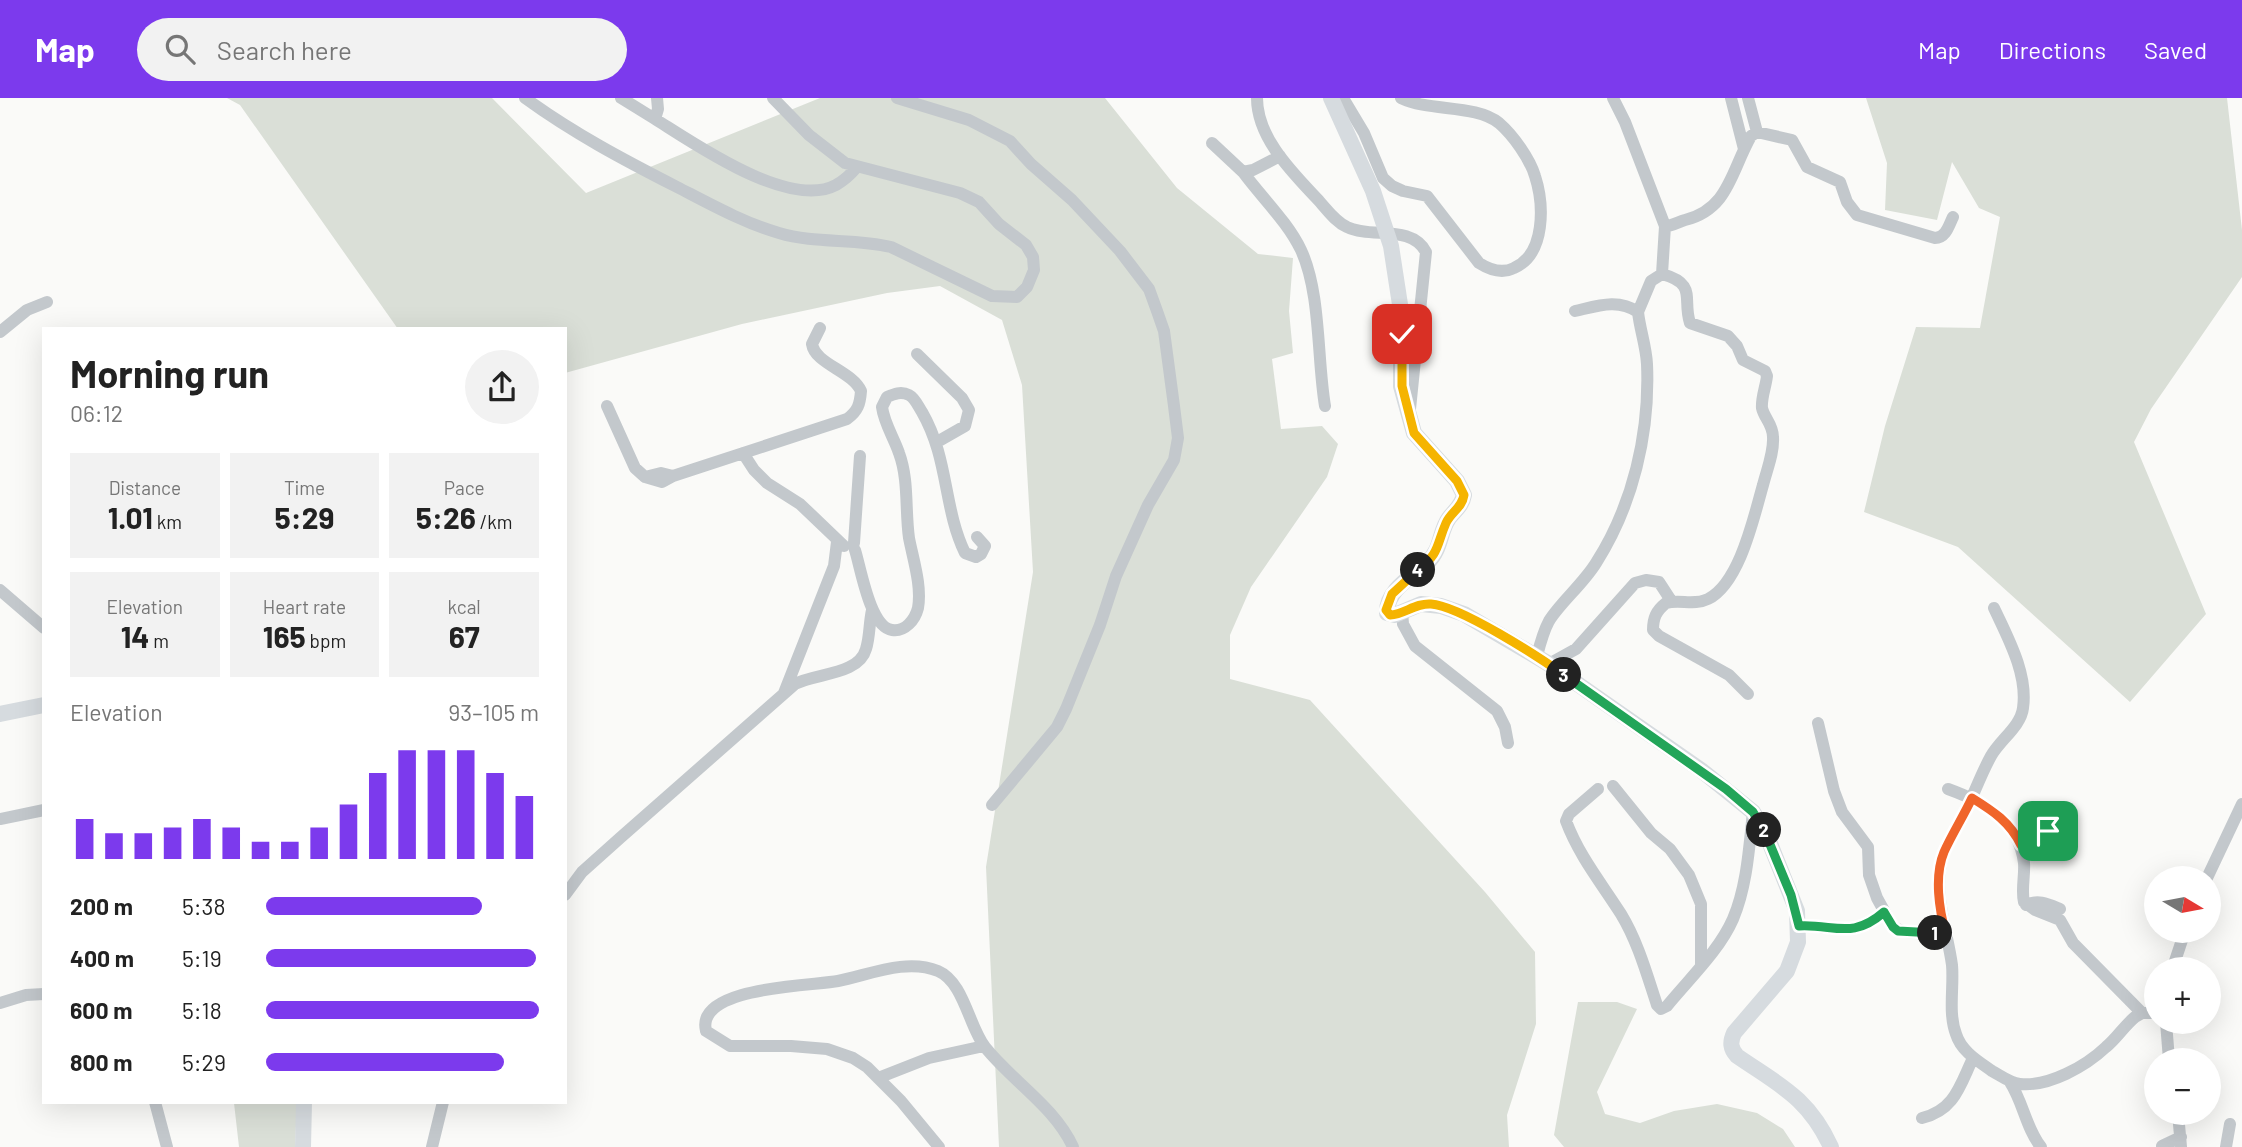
<!DOCTYPE html>
<html lang="en">
<head>
<meta charset="utf-8">
<style>
  :root { --surface:#fff; --page:#f2f2f2; --text:#222; --muted:#767676; --accent:#7c3aed }
  body { margin:0; font-family:Barlow,sans-serif; background:var(--page); color:var(--text); height:100vh; display:flex; flex-direction:column; font-size:26px; white-space:nowrap }
  * { box-sizing:border-box; margin:0 }
  p { font-size:23px; color:var(--muted) }
  .icon { flex:none; width:38px; height:38px; fill:none; stroke:currentColor; stroke-width:2; stroke-linecap:round; stroke-linejoin:round }
  .map { position:relative; flex:1; overflow:hidden }
  .side { position:absolute; left:42px; top:229px; width:525px; height:777px; display:flex; flex-direction:column; background:var(--surface); border-radius:0px; box-shadow:0 7px 28px #0002 }
  .side>* { flex:none }
  .needle { width:46px; rotate:100deg }
  .buttons { position:absolute; left:2144px; top:768px; display:grid; gap:14px }
  .buttons a { display:grid; place-items:center; width:77px; height:77px; border-radius:50%; background:var(--surface); box-shadow:0 7px 28px #0002; font-size:35px }
  .pin { position:absolute; display:grid; place-items:center; width:60px; height:60px; color:#fff; margin:-30px; border-radius:14px; box-shadow:0 4px 10px #0006 }
  .km { position:absolute; width:35px; height:35px; margin:-18px; border-radius:50%; background:#222; color:#fff; font-size:19px; line-height:35px; text-align:center }
  .round { display:grid; place-items:center; flex:none; width:74px; height:74px; border-radius:37px; background:var(--page) }
  .overview { display:flex; align-items:center; justify-content:space-between; height:119px; padding:0 28px }
  h1 { font-size:38px; font-weight:700; line-height:52px }
  .figures { display:grid; grid-template-columns:repeat(3,1fr); gap:10px; height:119px; padding:7px 28px }
  .figures div { display:grid; align-content:center; border-radius:0px; background:var(--page); text-align:center }
  .figures b { font-size:30px; font-weight:700 }
  .figures small { font-size:19px; font-weight:400 }
  .figures p { font-size:19px }
  .chart { height:196px; padding:14px 28px }
  .chart p { display:flex; justify-content:space-between }
  .chart svg { width:100%; height:126px; margin-top:7px; stroke:var(--accent); stroke-width:6 }
  ul { padding:0 28px; list-style:none; font-size:23px }
  li { display:grid; grid-template-columns:112px 84px 1fr; align-items:center; height:52px }
  li i { height:18px; border-radius:9px; background:var(--accent) }
  header { display:flex; align-items:center; gap:42px; box-sizing:border-box; height:98px; padding:0 35px; background:var(--accent); color:#fff }
  header strong { font-size:33px }
  nav { display:flex; gap:38px; margin-inline-start:auto; font-size:24px }
  .search { width:490px; height:63px; background:var(--page); display:flex; align-items:center; gap:18px; box-sizing:border-box; padding:0 24px; border-radius:38px; color:var(--muted); font-size:26px }
  .map>svg:first-child { display:block }
</style>
</head>
<body>
<header>
<strong>Map</strong>
<div class="search"><svg class="icon" aria-label="search" viewBox="0 0 24 24"><circle cx="10" cy="10" r="6"/><path d="M15 15l6 6"/></svg>Search here</div>
<nav><a>Map</a><a>Directions</a><a>Saved</a></nav>
</header>
<div class="map">
<svg width="2242" height="1049" viewBox="0 0 2242 1049">
  <rect width="100%" height="100%" fill="#fafaf8"/>
  <!-- green -->
  <path fill="#dadfd7" d="M227,0H492L586,95L820,0H1105L1177,90L1258,156L1293,160L1289,213L1293,255L1272,261L1281,331L1322,328L1338,346L1327,379L1251,489L1230,537V581L1310,602L1485,794L1535,854L1536,926L1507,1017L1509,1049H999L986,769L1033,474L1022,287L1002,222L940,188L887,195L742,226L565,275V231H398L240,7Z
    M1866,0H2227L2242,132V179L2151,311L2134,344L2206,516L2130,604L1958,449L1864,414L1885,328L1916,229L1980,230L2000,119L1979,110L1952,64L1937,122L1885,112L1887,65Z
    M1578,904H1617L1637,911L1597,994L1605,1016L1640,1025L1674,1013L1717,1006L1757,1015L1783,1031L1795,1049H1564L1554,1037Z
    M234,1005H297L295,1049H239Z"/>
  <g fill="none" stroke-linecap="round" stroke-linejoin="round">
    <!-- minor -->
    <path stroke="#c3c8cc" stroke-width="12" d="M525,0C573,35 624,62 677,89C710,106 744,125 779,135C815,146 854,140 891,149L992,198L1017,199L1027,189L1034,172L1033,159L1026,147L999,126L979,104L960,95L845,65L809,37L773,0
      M621,0L655,21
      M657,0L658,11L655,21C695,46 789,112 836,87C843,83 851,76 856,70
      M897,0L969,22L1010,43L1031,66L1072,102L1120,153L1149,191L1157,213L1164,233L1174,308L1178,340L1174,362L1148,407L1116,478L1100,527L1066,611L1057,629L992,707
      M1257,0C1257,41 1294,76 1320,104C1328,113 1336,124 1347,129C1371,141 1411,126 1426,154L1410,311
      M1343,0L1364,35L1383,80L1392,88L1403,93L1427,98L1479,165C1490,172 1502,176 1514,170C1546,156 1544,106 1535,78C1530,61 1513,37 1499,25C1475,6 1430,14 1401,0
      M1613,0L1625,24L1665,128
      M1731,0L1744,51
      M1748,0L1757,34
      M1212,45L1243,74L1253,72L1280,58
      M1243,74C1262,100 1287,123 1301,152C1321,195 1317,261 1325,308
      M1662,176C1698,186 1682,201 1690,225L1728,238L1737,248L1743,262L1765,273L1767,278C1766,288 1761,300 1762,310C1764,320 1773,326 1773,339C1774,355 1767,371 1763,387C1754,418 1740,485 1708,501C1694,508 1680,501 1666,505C1656,513 1653,520 1653,532L1659,538L1729,577L1748,596
      M1638,214L1651,183L1662,176L1665,128C1672,128 1678,124 1685,122C1729,111 1731,73 1751,38L1757,34L1792,42L1807,69L1840,84L1847,104L1857,117L1935,140C1946,140 1949,127 1953,119
      M0,234L27,212L47,204
      M917,256L962,300L969,312L965,328L937,344
      M607,308L635,370L645,379
      M743,355L754,372L767,385L800,406L844,448
      M673,378L661,375L645,379L662,384L673,378L847,321C858,313 860,306 861,293C852,273 815,266 812,246L820,230
      M854,445L860,358
      M855,452C861,471 870,529 892,532C905,534 915,522 918,510C922,488 913,461 909,440C905,412 909,382 899,355C894,340 884,325 882,309L887,299C894,296 901,293 909,297C915,300 918,308 922,314C949,361 943,409 965,455L976,459L981,456L985,448L977,439
      M0,492L44,530
      M1994,510C2008,540 2028,576 2023,610C2021,628 2000,642 1991,658C1981,676 1974,696 1965,715C1958,729 1948,743 1943,758C1932,794 1947,831 1952,867C1954,889 1948,915 1956,936C1961,953 1978,963 1992,973C2001,978 2010,985 2020,986C2049,989 2086,968 2106,949C2117,940 2124,928 2135,919L2142,915H2156
      M1402,513L1403,526L1415,548L1497,613L1505,629L1508,645
      M1537,558C1540,546 1543,534 1549,523C1560,505 1583,486 1596,465C1633,407 1650,335 1647,266C1646,248 1640,232 1638,214C1618,200 1597,208 1575,213
      M1549,566L1576,551L1635,485L1646,482L1659,484L1672,504
      M784,595L834,468L837,444
      M1818,625L1834,693L1842,714L1868,749L1869,777L1877,800L1893,829L1905,834L1946,836
      M1613,688L1651,735L1670,751L1689,777L1701,806V866
      M1598,691L1569,716L1566,723C1579,758 1602,786 1621,816C1638,844 1647,877 1657,907L1661,911L1667,908C1689,881 1719,853 1733,821C1747,788 1749,750 1753,714
      M1948,691C1984,704 2019,723 2024,765C2025,778 2021,792 2024,804L2035,812L2060,822L2073,845L2142,915
      M0,721L44,712
      M2018,740L2026,732L2030,720
      M2021,747L2048,733
      M2207,780L2242,706
      M565,797L582,774L620,740L795,586C816,575 859,577 866,551C870,538 869,525 872,512
      M2026,807C2038,801 2048,806 2060,811
      M1799,828C1835,827 1852,842 1884,814
      M2172,872L2185,833
      M0,905L26,897L44,896
      M2166,924L2169,962
      M878,980L929,960L984,948
      M2010,984C2023,1004 2026,1030 2041,1049
      M155,1004L167,1049
      M2178,1015L2181,1049
      M1922,1020C1955,1012 1960,987 1973,960
      M2162,1048L2181,1039
      M432,1049L443,1004
      M939,1049L901,1003L867,969L853,960L827,951L791,948H730L706,933C695,888 812,888 838,883C869,877 906,860 938,873C964,884 969,929 985,949C1012,983 1055,1009 1073,1049
      M2226,1049L2230,1026"/>
    <!-- major -->
    <path stroke="#d6dbdf" stroke-width="16" d="M1331,0L1373,93L1391,148L1401,213V288L1414,335L1457,383L1464,397C1462,408 1455,412 1449,420C1439,434 1442,451 1427,465C1413,478 1386,492 1387,515L1395,517L1421,506L1441,508L1464,516L1549,566L1701,672L1753,714L1767,738L1797,813L1798,844L1787,873L1734,935C1730,944 1730,950 1737,958C1779,987 1808,999 1831,1049
      M0,616L44,607
      M303,1049L304,1004"/>
  </g>
  <g fill="none" stroke-linecap="round" stroke-linejoin="round">
    <defs>
      <path id="split-1" d="M1935,835L1946,836C1939,812 1934,778 1944,754C1952,736 1963,719 1972,700C1993,713 2010,724 2021,747L2048,733"/>
      <path id="split-2" d="M1764,732L1791,797L1799,828C1835,826 1852,842 1884,814L1893,829L1898,833L1935,835"/>
      <path id="split-3" d="M1564,577L1726,691L1753,714L1764,732"/>
      <path id="split-4" d="M1418,472L1392,496L1386,512L1390,517C1405,516 1415,505 1431,506C1460,508 1539,559 1564,577"/>
      <path id="split-5" d="M1402,236V288L1414,335L1457,383L1464,397C1462,410 1451,414 1446,425C1436,448 1440,455 1418,472"/>
    </defs>
    <!-- split-1 casing -->
    <use href="#split-1" stroke="#fff" stroke-width="14"/>
    <!-- split-2 casing -->
    <use href="#split-2" stroke="#fff" stroke-width="14"/>
    <!-- split-3 casing -->
    <use href="#split-3" stroke="#fff" stroke-width="14"/>
    <!-- split-4 casing -->
    <use href="#split-4" stroke="#fff" stroke-width="14"/>
    <!-- split-5 casing -->
    <use href="#split-5" stroke="#fff" stroke-width="14"/>
    <!-- split-1 -->
    <use href="#split-1" stroke="#f0652b" stroke-width="9"/>
    <!-- split-2 -->
    <use href="#split-2" stroke="#22a559" stroke-width="9"/>
    <!-- split-3 -->
    <use href="#split-3" stroke="#22a559" stroke-width="9"/>
    <!-- split-4 -->
    <use href="#split-4" stroke="#f5b400" stroke-width="9"/>
    <!-- split-5 -->
    <use href="#split-5" stroke="#f5b400" stroke-width="9"/>
  </g>
</svg>
<div class="buttons">
<a><svg class="needle" viewBox="-14 -14 28 28"><path d="M0-13l5 13h-10z" fill="#e53935"/><path d="M0 13l5-13h-10z" fill="#767676"/></svg></a>
<a>+</a>
<a>−</a>
</div>
<div class="pin" style="left:2048px;top:733px;background:#1e9e55"><svg class="icon" aria-label="arrive" viewBox="0 0 24 24"><path d="M6 21V4h12l-3 4 3 4H6"/></svg></div>
<div class="pin" style="left:1402px;top:236px;background:#d93025"><svg class="icon" aria-label="check" viewBox="0 0 24 24"><path d="M5 12l5 5 9-10"/></svg></div>
<b class="km" style="left:1935px;top:835px">1</b>
<b class="km" style="left:1764px;top:732px">2</b>
<b class="km" style="left:1564px;top:577px">3</b>
<b class="km" style="left:1418px;top:472px">4</b>
<section class="side">
<div class="overview"><div><h1>Morning run</h1><p>06:12</p></div><a class="round"><svg class="icon" aria-label="share" viewBox="0 0 24 24"><path d="M12 15V3M7 8l5-5 5 5M5 13v7h14v-7"/></svg></a></div>
<div class="figures">
<div><p>Distance</p><b>1.01<small> km</small></b></div>
<div><p>Time</p><b>5:29</b></div>
<div><p>Pace</p><b>5:26<small> /km</small></b></div>
</div>
<div class="figures">
<div><p>Elevation</p><b>14<small> m</small></b></div>
<div><p>Heart rate</p><b>165<small> bpm</small></b></div>
<div><p>kcal</p><b>67</b></div>
</div>
<div class="chart"><p><span>Elevation</span>93–105 m</p>
<svg viewBox="0 0 160 44" preserveAspectRatio="none"><path d="M5 44V30M15 44V35M25 44V35M35 44V33M45 44V30M55 44V33M65 44V38M75 44V38M85 44V33M95 44V25M105 44V14M115 44V6M125 44V6M135 44V6M145 44V14M155 44V22"/></svg>
</div>
<ul>
<li><b>200 m</b>5:38<i style="width:79%"></i></li>
<li><b>400 m</b>5:19<i style="width:99%"></i></li>
<li><b>600 m</b>5:18<i style="width:100%"></i></li>
<li><b>800 m</b>5:29<i style="width:87%"></i></li>
</ul>
</section>
</div>
</body>
</html>
